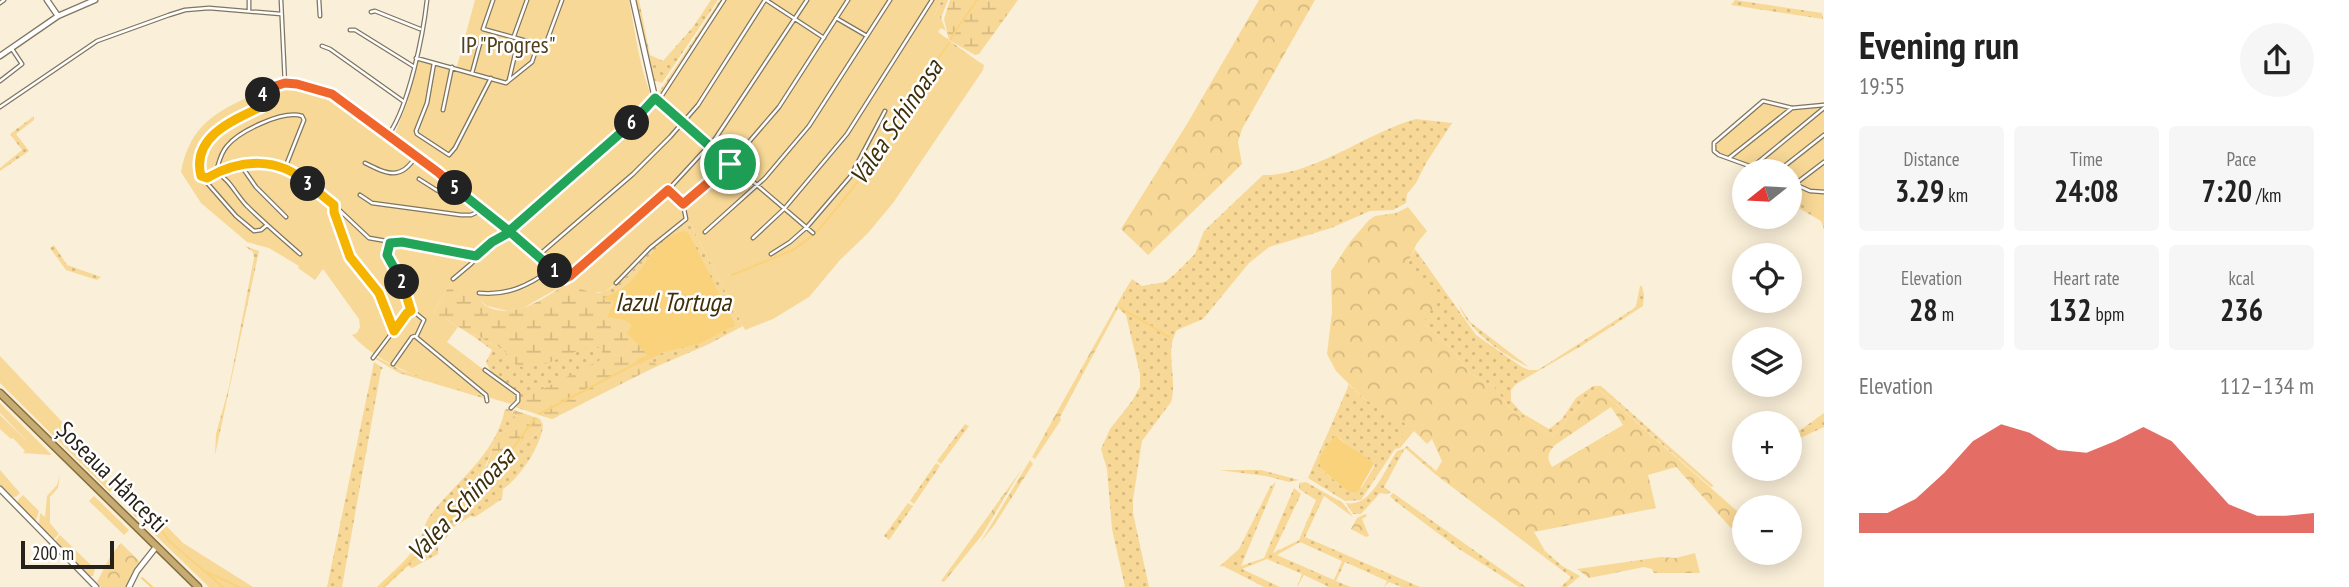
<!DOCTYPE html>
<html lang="en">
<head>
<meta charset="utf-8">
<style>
  :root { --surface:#fff; --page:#f6f6f6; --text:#222; --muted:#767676; --accent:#d93025 }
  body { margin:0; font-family:"PT Sans Narrow",sans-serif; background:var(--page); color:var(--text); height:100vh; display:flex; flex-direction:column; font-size:26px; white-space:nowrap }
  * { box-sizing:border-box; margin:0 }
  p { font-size:23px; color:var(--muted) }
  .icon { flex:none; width:38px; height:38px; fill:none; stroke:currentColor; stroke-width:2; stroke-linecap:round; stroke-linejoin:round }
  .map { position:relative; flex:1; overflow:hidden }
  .details { display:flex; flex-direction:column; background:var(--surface); width:525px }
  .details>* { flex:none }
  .needle { width:46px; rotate:252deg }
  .tools { position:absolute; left:1732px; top:159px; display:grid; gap:14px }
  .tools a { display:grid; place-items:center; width:70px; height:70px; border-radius:50%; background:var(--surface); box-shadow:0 4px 18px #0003; font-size:35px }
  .scale { position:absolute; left:21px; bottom:18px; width:93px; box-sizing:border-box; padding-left:7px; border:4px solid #262219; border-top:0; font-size:19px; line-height:24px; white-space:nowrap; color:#262219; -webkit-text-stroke:5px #fff; paint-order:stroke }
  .pin { position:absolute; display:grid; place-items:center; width:60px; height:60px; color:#fff; margin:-30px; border:4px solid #fff; border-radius:50%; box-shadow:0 2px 7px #0007 }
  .km { position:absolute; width:35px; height:35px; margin:-18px; border-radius:50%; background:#222; color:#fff; font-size:19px; line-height:35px; text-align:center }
  .round { display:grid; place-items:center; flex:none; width:74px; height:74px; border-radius:37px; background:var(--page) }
  .head { display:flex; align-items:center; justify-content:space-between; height:119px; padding:0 35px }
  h1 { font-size:38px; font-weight:700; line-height:52px }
  .stats { display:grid; grid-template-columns:repeat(3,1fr); gap:10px; height:119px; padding:7px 35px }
  .stats div { display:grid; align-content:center; border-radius:7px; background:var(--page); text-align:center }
  .stats b { font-size:30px; font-weight:700 }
  .stats small { font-size:19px; font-weight:400 }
  .stats p { font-size:19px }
  .chart { height:196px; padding:14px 35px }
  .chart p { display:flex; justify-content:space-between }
  .chart svg { width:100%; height:126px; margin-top:7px; fill:var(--accent); opacity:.7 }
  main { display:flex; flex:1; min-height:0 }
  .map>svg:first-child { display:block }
</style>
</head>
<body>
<main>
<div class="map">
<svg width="1824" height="587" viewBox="0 0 1824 587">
  <defs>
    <pattern id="grass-dots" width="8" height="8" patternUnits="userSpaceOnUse" patternTransform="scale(1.75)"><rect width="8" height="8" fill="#f8d896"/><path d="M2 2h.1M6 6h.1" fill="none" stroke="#d4b981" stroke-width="1.8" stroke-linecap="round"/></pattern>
    <pattern id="forest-crowns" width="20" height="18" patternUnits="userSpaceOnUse" patternTransform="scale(1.75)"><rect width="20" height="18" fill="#f8d896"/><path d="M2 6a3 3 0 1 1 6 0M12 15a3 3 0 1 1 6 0" fill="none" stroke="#d4b981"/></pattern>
    <pattern id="wetland-marsh" width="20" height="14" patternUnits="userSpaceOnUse" patternTransform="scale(1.75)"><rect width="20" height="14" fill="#f8d896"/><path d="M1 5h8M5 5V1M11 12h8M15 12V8" fill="none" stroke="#d4b981"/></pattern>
  </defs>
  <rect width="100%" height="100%" fill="#faefd8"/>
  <!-- grass -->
  <path fill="url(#grass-dots)" fill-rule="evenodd" d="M635,0H639L650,55L663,61L693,27L711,0H718L662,83L653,80Z
    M720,0H722L658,98L657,95Z
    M945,0H948L941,18L946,31L941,28L938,32L980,63L930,31L936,28L934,17L941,1L944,2Z
    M1735,0L1822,13L1823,19L1731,5Z
    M34,116V120L16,134L29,151L0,171V168L22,150L10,134Z
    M1416,119L1452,123L1426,163L1416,183L1407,194L1406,203L1393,210L1370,211L1331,228L1269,247L1249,263L1203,319L1177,330C1164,351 1178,379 1171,402L1142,441L1133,500V513L1149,587H1125L1112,529L1107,469L1101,449L1110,429L1132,401L1140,387V374L1126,315L1118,308L1124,292L1132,279L1142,286L1165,282L1175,274L1195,254L1204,231L1263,175C1311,177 1370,131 1416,119Z
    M1790,184L1800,190L1824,194V229L1821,221L1790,203Z
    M690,223L743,326L707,345L639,374L552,419L515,407L519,401L518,393L492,374L486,362L492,350L473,336L475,334L493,345L502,347L516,365L526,366L589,292C595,292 600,294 605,291C637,278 653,232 690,223Z
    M54,245L67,265L101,277L97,280L66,270L50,248Z
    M245,246L259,251L215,455L216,434L229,387L254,258L253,252Z
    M1415,249L1476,335L1522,367L1529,370H1538L1633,309L1636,306L1640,286H1642L1644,295L1643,306L1583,345L1516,384L1511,390V401L1522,413L1549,429L1562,419L1576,398L1593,386H1601L1714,486L1711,487L1596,387L1553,436L1512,411L1494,387L1470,373L1449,346L1425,324L1408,263Z
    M1459,305L1470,322L1529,367C1507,358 1466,329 1459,305Z
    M376,357L401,370L485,397L486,399L399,373L374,358Z
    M374,362L383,368L381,370L342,587H327Z
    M1348,384L1363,398L1410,426L1399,443L1400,448L1395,449L1361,500L1345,501L1308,478L1348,387ZM1336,435L1352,450L1375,465L1362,487L1348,492C1321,467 1307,469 1336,435Z
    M505,409L514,410L512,413L516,417C515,432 506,428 498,437C488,448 494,460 478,473V479L474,481L439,534L447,523L492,485L522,444L542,429L543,425C542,444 520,478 503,489L502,499L475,517L471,516L452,528L447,537L438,544V554L412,568L408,566L385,587H377C390,574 408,560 418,543C423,534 424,523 431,514C458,480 496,454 505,409Z
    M1824,413V427L1798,439L1795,434Z
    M965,424L969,426L941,464L937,461Z
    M1405,448L1384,487L1391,492L1387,494L1380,493L1361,514H1353L1346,503C1372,508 1385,468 1397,451Z
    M936,463L940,466L914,504L910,501Z
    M1219,470H1261L1299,480L1289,482L1266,476Z
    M1276,482L1241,566L1264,558L1294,488L1301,494L1273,553L1299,540L1316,500L1299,489V483L1306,482L1343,503L1353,517L1324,496L1305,537L1420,587H1402L1389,582L1384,587L1387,581L1345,562L1336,581L1351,587H1329L1304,575L1297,587L1302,574L1267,559L1242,569L1280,587H1264L1223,566L1219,567L1239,549L1270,487ZM1300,542L1342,561L1334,580L1277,555Z
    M1393,493L1526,587H1519L1459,549L1395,501L1390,496Z
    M908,503L913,506L889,540L884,536Z
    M1545,551L1562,566L1580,576L1567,587H1561L1571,577L1543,556Z"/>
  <!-- forest -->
  <path fill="url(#forest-crowns)" fill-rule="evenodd" d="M1259,0H1315L1242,129L1238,142L1242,164L1148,255L1121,229L1187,124Z
    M1408,207L1427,231L1417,243L1408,263L1437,301L1425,320V324L1449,346L1470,373L1494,387L1512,411L1553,436L1596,387L1745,518V521L1731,528L1676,467L1648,475L1656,508L1534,532L1545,551L1543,556L1435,474L1405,448L1407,446L1436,471L1442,461L1432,439L1427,444L1414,431L1400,448L1399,443L1409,426L1363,398L1336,371L1327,354L1332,312L1331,271L1350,242L1369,220L1375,216L1396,213ZM1611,407L1623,425L1552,467C1546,457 1548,453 1555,445Z
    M1124,292L1123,299L1060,417L1061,420L1035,459L1032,457Z
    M1030,460L1033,464L995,524L980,543Z
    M1022,469L982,535L944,582L941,581Z
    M1365,514L1367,516L1362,519L1369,536L1366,537L1351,529L1357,518Z
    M121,543L139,561V565L127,587H101L97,582L111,555Z
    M1695,553L1700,573H1654L1652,569L1644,567L1589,578L1577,569L1661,557L1676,558Z"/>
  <!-- wetland -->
  <path fill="url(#wetland-marsh)" d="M950,0H1018L979,54L975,55L949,40L944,19Z
    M454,283C462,288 471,292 478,298C481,300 483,304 486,306C512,321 546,298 567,283L606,296L603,299L613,300L637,328L633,339L648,355L636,359L639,364L652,359L657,366L552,419L520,408L519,401L602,359V350L594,344L548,363L525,368L516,365L501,347L493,345L475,334L473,336L446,319L443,322L433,313L447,289Z
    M514,410L540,419L543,425L542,429L522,444L492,485L486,488L478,479C478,471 480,469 487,465C490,458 492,444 497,437C505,428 515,432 515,417L512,416Z"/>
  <!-- garden -->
  <path fill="#f8d896" d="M475,0H629C633,19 643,90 656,101L661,96L722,0H945L944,2L941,1L934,17L939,20L936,28L931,31L984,65L983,70L893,203L868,233L840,260L809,297L773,319L745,330L690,223L683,227L680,226L656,244L620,281L604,292H589L567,283L523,308L508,311L487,306L478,298L454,284L447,289L433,313L443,321L446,319L458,327L447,342L516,394L517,398L511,404C459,388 389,376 352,335L357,333L360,327L359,319L323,269L315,280L298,268L299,266L269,248L247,242L201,203L181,172C190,123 219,110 260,92L261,93C268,91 276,88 283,87C325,82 359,116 392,141L407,103L418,61L456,70Z
    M1763,100L1793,106L1824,102V216L1805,200L1800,190L1790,184V172L1758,171L1718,156L1713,152V143Z
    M0,356L99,461L95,468L113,487L110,492L0,383Z
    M0,403L51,454V455L23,453L25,451L13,438L11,439L0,429V415L29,443L0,413Z
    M0,470L20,493L16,497L9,496L0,485Z
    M60,475L58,488L50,497V523L59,534L53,540L39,524L40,513L45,517L47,496L57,485Z
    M23,495L39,511L36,520L34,521L18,505V500Z
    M94,496L129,530L124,535L89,501Z
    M141,500L183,543L253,587H209L152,532L154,529L139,515L136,518L133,514L136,504Z
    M60,535L95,569L93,576H89L54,542Z"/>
  <!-- water -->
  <path fill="#fad27c" d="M684,231L689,234L735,325L699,344L667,351L639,364L636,360L648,355L627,333L632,326L625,320L607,317L614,302L603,299C612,293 622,290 631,281C647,264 657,237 684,231Z
    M1336,435C1345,447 1363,452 1374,464L1358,492H1348C1321,466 1306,469 1336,435Z
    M474,481L480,484L483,492L447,523L435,537L432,528L455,500Z"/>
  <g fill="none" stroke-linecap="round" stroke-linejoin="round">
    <!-- stream -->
    <path stroke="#fad27c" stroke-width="2" d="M951,39C958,25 968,14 977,0
      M816,232C826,222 835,210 844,199C878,158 907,115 928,66L935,63L949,43
      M732,275L793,250L812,236
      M1121,308L1169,337
      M539,414L637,363
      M477,484C502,469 517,440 536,418
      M141,508L158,525L169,541L223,587
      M207,572L239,587
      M142,578L152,587
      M383,587L427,545L434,536"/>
    <defs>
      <path id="minor" d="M249,0V11
        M281,0L285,84
        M319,0L320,16
        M493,0L483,29L545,46L562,0
        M766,0L824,38
        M0,3L4,0
        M371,12L375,11L420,29
        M836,18L867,36
        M350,30H355L413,66
        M514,36L527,0
        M322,46L330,49L403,101
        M416,58L506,83L532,62L538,44
        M434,63L427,103L416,131L417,134L449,155L455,148L491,78
        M472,73L481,40
        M509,80L517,46
        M0,81L22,64L12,49
        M659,100L724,0
        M0,107L97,41L169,15L185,10L209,8L281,14
        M443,110L452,67
        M389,134C409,105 423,36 427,0
        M1729,158L1792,108
        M365,163C387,174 401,181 416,156
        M240,164L256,187L286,217
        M285,168L304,120L302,116C283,110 239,131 227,146C220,154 219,163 216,172C230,180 235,193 246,205C263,222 282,238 300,254
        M1751,168L1824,108
        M1766,172L1719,155L1714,151V143L1763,101L1792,108L1824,105
        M1777,172L1824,135
        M203,178L216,172L248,163L285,168L334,205L336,220L349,254L379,293L395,331
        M419,179L438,191L450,183
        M1790,182L1810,191L1824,192
        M1795,184L1824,162
        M360,195L372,203L461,215H471L484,209
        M683,204L730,164L779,107L848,0
        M334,205L369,238L473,256L478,255L490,244L510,232
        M267,225L261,230L254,231L236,216L201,176C195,152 212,131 232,120C242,114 253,112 263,105L264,101L262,90C297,80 317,83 347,104L439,173L563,279L568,277L668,190L715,139L807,0
        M509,231L607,146L634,121L655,98L813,233
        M705,232L765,178L809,126L890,0
        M753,238L784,209L847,134L932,0
        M390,243L387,255L405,288L408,307L424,320L416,337L486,395L487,401
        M771,254L790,242L807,227L850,177L885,111
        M539,255L633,174L670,137L698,105L765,0
        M453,279L472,263L476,256
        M616,283L650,248L686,219L683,204L668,190
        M479,293C508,296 529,285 552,269
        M373,358L407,313L411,311
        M393,364L412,337L415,336
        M485,370L518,394V401L511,408"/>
      <path id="tertiary" d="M47,0L58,16
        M633,0L655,98
        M0,56L58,16L95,0
        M0,489L96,587
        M129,587L137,571L156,547"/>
      <path id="trunk" d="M0,393L198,587"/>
    </defs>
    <!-- minor casing -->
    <use href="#minor" stroke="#7f7561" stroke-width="5"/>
    <!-- tertiary casing -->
    <use href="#tertiary" stroke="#7f7561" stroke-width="7"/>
    <!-- trunk casing -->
    <use href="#trunk" stroke="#846d3b" stroke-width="9"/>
    <!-- minor -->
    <use href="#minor" stroke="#fff" stroke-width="2.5"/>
    <!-- tertiary -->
    <use href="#tertiary" stroke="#fff" stroke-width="4.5"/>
    <!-- trunk -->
    <use href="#trunk" stroke="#c6ab72" stroke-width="6"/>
  </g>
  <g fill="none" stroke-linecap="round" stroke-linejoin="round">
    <defs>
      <path id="split-1" d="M555,271L564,279L570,276L668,190L683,204L730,164"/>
      <path id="split-2" d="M402,282L387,255L390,243L402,242L476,256L492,242L510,232L555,271"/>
      <path id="split-3" d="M308,184L334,205V212L350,257L379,293L394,331L407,313L411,311L402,282"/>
      <path id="split-4" d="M263,95L264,103L261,107C233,120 191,137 201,176L207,178C240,159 279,156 308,184"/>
      <path id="split-5" d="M263,95L262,90L285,83L297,84L332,94L439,173L455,188"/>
      <path id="split-6" d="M455,188L509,231L632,123"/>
      <path id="split-7" d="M632,123L655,98L730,164"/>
    </defs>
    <!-- split-1 casing -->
    <use href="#split-1" stroke="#fff" stroke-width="14"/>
    <!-- split-2 casing -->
    <use href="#split-2" stroke="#fff" stroke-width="14"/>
    <!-- split-3 casing -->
    <use href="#split-3" stroke="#fff" stroke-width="14"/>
    <!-- split-4 casing -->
    <use href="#split-4" stroke="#fff" stroke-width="14"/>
    <!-- split-5 casing -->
    <use href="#split-5" stroke="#fff" stroke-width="14"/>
    <!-- split-6 casing -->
    <use href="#split-6" stroke="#fff" stroke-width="14"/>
    <!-- split-7 casing -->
    <use href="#split-7" stroke="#fff" stroke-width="14"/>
    <!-- split-1 -->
    <use href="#split-1" stroke="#f0652b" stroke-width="9"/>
    <!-- split-2 -->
    <use href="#split-2" stroke="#22a559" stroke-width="9"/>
    <!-- split-3 -->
    <use href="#split-3" stroke="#f5b400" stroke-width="9"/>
    <!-- split-4 -->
    <use href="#split-4" stroke="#f5b400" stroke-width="9"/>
    <!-- split-5 -->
    <use href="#split-5" stroke="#f0652b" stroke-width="9"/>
    <!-- split-6 -->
    <use href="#split-6" stroke="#22a559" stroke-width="9"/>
    <!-- split-7 -->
    <use href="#split-7" stroke="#22a559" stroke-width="9"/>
  </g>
  <g text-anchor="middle" stroke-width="5" stroke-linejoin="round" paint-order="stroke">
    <!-- park labels -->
    <g font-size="24" fill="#51411c" stroke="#fff">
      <text x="508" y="53">IP "Progres"</text>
    </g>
    <!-- street labels -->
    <g font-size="24" fill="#262219" stroke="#fff">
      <text transform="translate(112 477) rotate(45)" y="8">Șoseaua Hâncești</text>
    </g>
    <!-- water labels -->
    <g font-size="26" font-style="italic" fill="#3f2f09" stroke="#fff">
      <text transform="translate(896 122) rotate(-56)" y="9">Valea Schinoasa</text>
      <text x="673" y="311">Iazul Tortuga</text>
      <text transform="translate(461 504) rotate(-47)" y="9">Valea Schinoasa</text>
    </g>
  </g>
</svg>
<div class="tools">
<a><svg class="needle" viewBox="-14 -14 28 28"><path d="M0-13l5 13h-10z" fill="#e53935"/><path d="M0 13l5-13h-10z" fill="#767676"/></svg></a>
<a><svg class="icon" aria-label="locate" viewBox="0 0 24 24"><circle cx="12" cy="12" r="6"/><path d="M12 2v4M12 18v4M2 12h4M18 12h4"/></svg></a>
<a><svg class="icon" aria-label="layers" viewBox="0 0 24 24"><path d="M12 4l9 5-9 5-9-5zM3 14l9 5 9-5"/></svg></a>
<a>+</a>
<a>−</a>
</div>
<div class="scale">200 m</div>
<div class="pin" style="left:730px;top:164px;background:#1e9e55"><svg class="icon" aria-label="arrive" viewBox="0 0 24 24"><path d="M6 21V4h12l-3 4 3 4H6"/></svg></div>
<b class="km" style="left:555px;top:271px">1</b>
<b class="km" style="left:402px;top:282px">2</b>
<b class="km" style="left:308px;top:184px">3</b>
<b class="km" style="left:263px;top:95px">4</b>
<b class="km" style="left:455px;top:188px">5</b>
<b class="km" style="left:632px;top:123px">6</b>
</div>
<section class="details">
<div class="head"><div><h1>Evening run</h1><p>19:55</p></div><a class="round"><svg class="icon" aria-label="share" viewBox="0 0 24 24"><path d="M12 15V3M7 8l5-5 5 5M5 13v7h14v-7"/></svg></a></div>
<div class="stats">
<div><p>Distance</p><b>3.29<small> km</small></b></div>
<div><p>Time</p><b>24:08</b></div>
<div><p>Pace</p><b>7:20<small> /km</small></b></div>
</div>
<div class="stats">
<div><p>Elevation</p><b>28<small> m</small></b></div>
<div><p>Heart rate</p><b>132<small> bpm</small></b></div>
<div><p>kcal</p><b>236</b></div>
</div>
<div class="chart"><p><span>Elevation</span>112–134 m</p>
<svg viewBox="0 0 160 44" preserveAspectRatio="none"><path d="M0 44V37L10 37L20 32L30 23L40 12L50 6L60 9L70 15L80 16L90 12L100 7L110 12L120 23L130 34L140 38L150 38L160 37V44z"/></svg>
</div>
</section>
</main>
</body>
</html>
